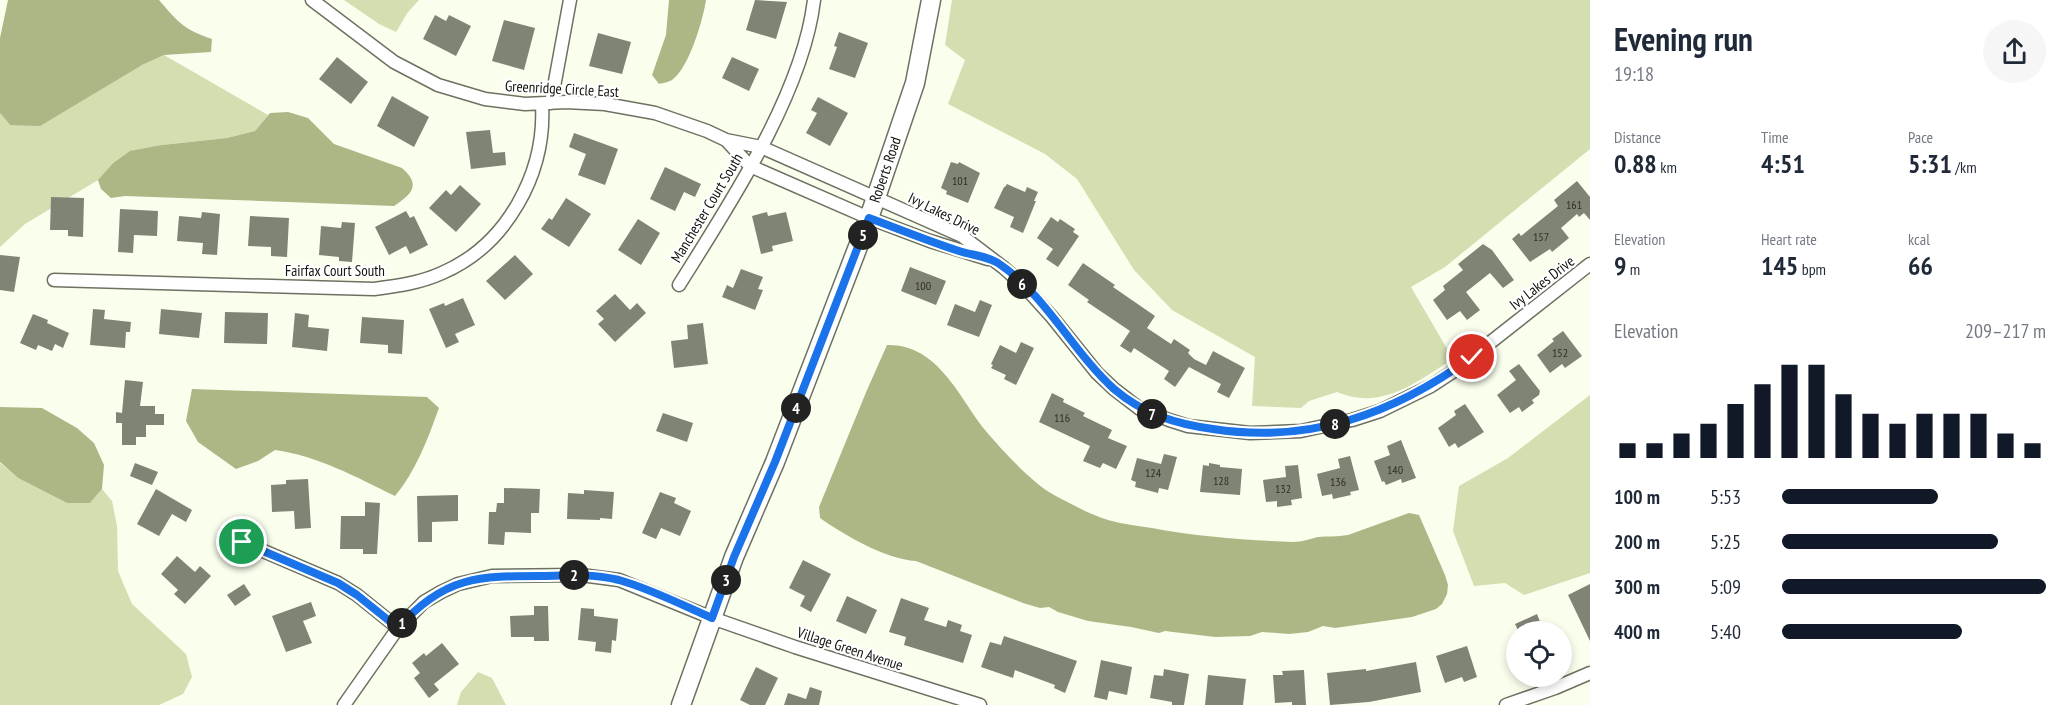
<!DOCTYPE html>
<html lang="en">
<head>
<meta charset="utf-8">
<style>
  :root { --surface:#fff; --page:#f6f6f7; --text:#1f2937; --muted:#747a83; --accent:#111827 }
  body { margin:0; font-family:"PT Sans Narrow",sans-serif; background:var(--page); color:var(--text); height:100vh; display:flex; flex-direction:column; font-size:22px; white-space:nowrap }
  * { box-sizing:border-box; margin:0 }
  p { font-size:20px; color:var(--muted) }
  .icon { flex:none; width:33px; height:33px; fill:none; stroke:currentColor; stroke-width:2; stroke-linecap:round; stroke-linejoin:round }
  .map { position:relative; flex:1; overflow:hidden }
  .side { display:flex; flex-direction:column; background:var(--surface); width:480px }
  .side>* { flex:none }
  .buttons { position:absolute; left:1506px; top:621px; display:grid; gap:12px }
  .buttons a { display:grid; place-items:center; width:66px; height:66px; border-radius:50%; background:var(--surface); box-shadow:0 3px 9px #0003; font-size:30px }
  .pin { position:absolute; display:grid; place-items:center; width:51px; height:51px; color:#fff; margin:-26px; border:3px solid #fff; border-radius:50%; box-shadow:0 2px 6px #0007 }
  .km { position:absolute; width:30px; height:30px; margin:-15px; border-radius:50%; background:#222; color:#fff; font-size:16px; line-height:30px; text-align:center }
  .round { display:grid; place-items:center; flex:none; width:63px; height:63px; border-radius:32px; background:var(--page) }
  .headline { display:flex; align-items:center; justify-content:space-between; height:102px; padding:0 24px }
  h1 { font-size:33px; font-weight:600; line-height:45px }
  .stats { display:grid; grid-template-columns:repeat(3,1fr); gap:9px; height:102px; padding:6px 24px }
  .stats div { display:grid; align-content:center }
  .stats b { font-size:26px; font-weight:600 }
  .stats small { font-size:16px; font-weight:400 }
  .stats p { font-size:16px }
  .chart { height:168px; padding:12px 24px }
  .chart p { display:flex; justify-content:space-between }
  .chart svg { width:100%; height:108px; margin-top:6px; stroke:var(--accent); stroke-width:6 }
  ul { padding:0 24px; list-style:none; font-size:20px }
  li { display:grid; grid-template-columns:96px 72px 1fr; align-items:center; height:45px }
  li i { height:15px; border-radius:8px; background:var(--accent) }
  main { display:flex; flex:1; min-height:0 }
  .map>svg:first-child { display:block }
</style>
</head>
<body>
<main>
<div class="map">
<svg width="1590" height="705" viewBox="0 0 1590 705">
  <rect width="100%" height="100%" fill="#fafeed"/>
  <!-- green -->
  <path fill="#d3deb1" d="M344,0H419L408,12L396,32L379,24Z
    M952,0H1590V149L1445,267L1411,287L1453,359C1416,382 1382,411 1337,392L1309,401L1301,408L1252,406L1255,357L1172,310L1134,270L1077,179L1045,154L948,104L965,60L945,45Z
    M164,55L268,115L255,131L227,138L162,145L112,164L98,180L25,224L0,247V113L10,125Z
    M1590,395V573L1524,595L1505,583L1474,586L1453,531L1459,486L1508,458Z
    M0,463L18,478L67,503H90L102,489L112,501L117,526L118,571L132,604L186,654L192,677L183,694L159,705H0Z
    M478,672L492,678L506,705H457L461,692Z"/>
  <!-- water -->
  <path fill="#acb786" d="M8,0H159C177,21 184,30 212,39L211,52L164,55L142,65L40,126L10,125L0,113V38Z
    M669,0H706C703,20 689,68 672,80C669,82 663,83 659,84L652,75L666,35Z
    M288,112L308,118L334,144L402,168C422,185 411,195 394,206L125,196L111,198L101,189L98,180L112,164L130,151L162,145L227,138L255,131L270,113Z
    M887,345C938,344 958,396 985,430C1002,450 1031,482 1054,495C1071,504 1089,514 1108,520C1122,524 1138,526 1152,528C1199,537 1246,540 1293,542C1302,542 1309,539 1318,537C1327,536 1337,537 1348,535L1409,513L1419,515L1445,575L1448,585L1447,594L1442,604L1436,609L1412,617L1335,628L1323,626L1308,632L1289,634L1262,632L1250,636L1215,637L1165,631L1159,633L1131,627L1088,621L1058,612L1049,607L1040,608L1023,603L916,561C885,559 846,536 820,518L819,507L867,390Z
    M192,389L427,397L439,408C428,438 416,471 395,496C356,477 318,456 275,450L258,461L236,469L198,442L186,421Z
    M0,407L42,408L77,428L94,443L104,465L102,489L90,503H67L18,478L0,462Z"/>
  <!-- building -->
  <path fill="#808475" d="M755,0L787,2L776,39L746,30Z
    M435,15L446,21L449,15L471,26L456,56L423,39Z
    M504,20L535,28L524,70L492,61Z
    M839,32L868,43L855,78L829,69L837,47L834,46Z
    M598,33L631,42L622,74L589,66Z
    M337,57L368,82L351,104L319,79Z
    M732,57L759,69L749,91L722,78Z
    M392,96L429,117L414,147L377,126Z
    M818,97L848,113L830,146L806,133L817,113L811,110Z
    M490,130L493,153L505,152L506,165L471,169L466,132Z
    M574,133L618,149L605,185L578,175L586,154L569,147Z
    M951,162L958,164L959,162L980,173L968,203L946,194L947,191L941,188Z
    M665,167L701,184L695,197L684,192L675,211L650,199Z
    M1577,181L1590,197V220L1584,213L1579,217L1577,214L1561,228L1569,238L1552,252L1550,249L1530,262L1512,239L1519,233L1521,236L1558,206L1554,200Z
    M1007,184L1025,192L1027,187L1038,192L1034,201H1036L1023,233L1010,227L1014,217L994,208L1004,187H1005Z
    M460,185L481,204L456,232L429,208L446,190L451,195Z
    M51,197L84,198L83,237L68,236V230H50Z
    M566,198L591,214L569,247L541,229L549,218L552,220Z
    M120,209L158,211L157,236L134,235L133,253L118,252Z
    M406,211L410,218L414,216L428,245L410,254L406,246L389,255L375,227Z
    M202,212L220,214L217,255L202,254L203,243L177,241L179,216L201,218Z
    M767,212L768,216L786,212L793,241L772,246L773,251L761,254L752,216Z
    M250,216L289,218L287,257L271,256V247L248,246Z
    M1051,217L1058,222L1060,219L1075,229L1073,232L1079,236L1058,267L1046,259L1053,249L1037,238Z
    M638,219L660,233L641,265L618,250Z
    M342,222L355,223L352,262L339,261V257L319,255L321,226L341,228Z
    M1483,244L1492,250L1514,280L1503,288L1490,273L1466,292L1480,310L1467,320L1460,311L1447,320L1433,300L1445,290L1443,286L1463,270L1458,264Z
    M0,255L20,257L14,292L0,290Z
    M515,255L533,274L505,300L486,281Z
    M1083,263L1115,285L1113,287L1155,316L1147,328L1171,344L1174,339L1190,350L1188,353L1194,359L1206,365L1213,351L1245,368L1229,398L1217,392L1221,384L1189,367L1175,387L1164,379L1169,371L1134,348L1131,353L1120,346L1130,331L1087,302L1089,300L1068,285Z
    M910,267L946,281L936,305L901,291Z
    M741,269L763,277L758,289L763,290L755,310L722,297L727,285L733,288Z
    M615,294L630,310L637,303L646,313L615,342L598,324L604,319L596,311Z
    M463,298L475,325L455,334L459,342L446,348L429,309L444,303L445,306Z
    M980,300L992,305L979,337L947,325L955,304L975,312Z
    M93,309L105,310L104,319L131,322L130,332H126L125,348L90,345Z
    M161,309L202,313L199,338L159,334Z
    M225,312L268,313L267,344L224,343Z
    M295,313L309,315L308,327L329,329L327,351L292,347Z
    M33,314L48,320L47,323L69,333L63,348L55,344L52,351L38,345L36,350L20,343Z
    M362,317L404,320L402,354L388,353V345L360,343Z
    M703,323L708,364L674,368L671,341L688,339L687,325Z
    M1563,331L1582,356L1565,368L1562,364L1550,373L1537,355L1554,341L1552,339Z
    M1021,342L1034,348L1016,385L1004,379L1006,375L991,368L993,365L991,364L1000,345L1016,353Z
    M1519,364L1540,391L1539,395L1532,400L1534,403L1522,412L1519,407L1510,413L1497,395L1516,380L1509,371Z
    M125,380L143,382L140,406H155V414H164V425H146V437H136V445H122V423H116V412L122,413Z
    M1052,393L1064,399L1063,402L1085,413L1083,416L1112,430L1108,438L1127,446L1116,469L1103,463L1100,468L1083,461L1090,446L1039,422Z
    M1465,404L1484,432L1458,448L1455,443L1449,447L1438,428L1456,415L1454,411Z
    M663,413L693,423L687,442L656,431Z
    M1401,440L1416,478L1402,483L1401,479L1386,485L1384,481L1382,482L1374,461L1390,455L1387,446Z
    M1164,454L1177,457L1168,490L1159,488L1158,493L1135,487L1136,482L1131,480L1137,458L1161,464Z
    M1350,456L1359,490L1350,492L1351,495L1333,499L1332,494L1322,496L1317,474L1340,468L1338,459Z
    M135,463L158,472L152,485L130,476Z
    M1209,463L1220,465V467L1242,469L1240,495L1200,492L1203,465L1209,466Z
    M1298,465L1302,498L1291,500L1292,505L1277,507V501L1266,502L1263,480L1286,477L1285,466Z
    M308,479L311,528L295,529L294,511L272,512L271,485L286,484V480Z
    M504,488L540,489L539,513H531V533L505,532L504,545L488,544L489,512H496L497,503H504Z
    M156,489L192,510L186,522L172,514L159,536L137,524Z
    M584,490L614,492L612,519L600,518V520L567,519L568,493L584,494Z
    M660,492L676,498L674,503L691,511L680,536L661,528L656,539L642,533Z
    M458,495V521L432,522V542H418L417,496Z
    M365,502L380,503L377,554H363V549H340L341,516H365Z
    M177,556L195,572L200,566L211,576L185,604L174,594L178,590L161,574Z
    M803,560L831,574L811,612L800,606L805,596L789,588Z
    M244,584L251,595L235,606L227,595Z
    M1590,584V641L1568,595Z
    M847,596L877,610L866,634L836,621Z
    M901,598L929,608L924,620L946,627L948,620L962,625L960,631L972,635L963,663L904,645L906,637L889,632Z
    M311,602L316,616L303,621L312,643L286,652L272,616Z
    M534,606H548L549,641H534V637H511L510,616L534,615Z
    M581,608L594,609V616L618,619L616,641L612,640L611,653L595,651L596,642L578,640Z
    M1537,614L1544,632H1519L1515,624Z
    M1004,636L1077,661L1065,693L1054,688L1055,685L1015,670L1013,678L981,667L990,642L1001,645Z
    M442,643L459,664L434,684L439,690L429,698L414,678L420,673L412,663L424,653L426,656Z
    M1467,646L1477,677L1464,682L1462,677L1445,683L1436,656Z
    M1101,660L1132,667L1127,695L1109,691L1107,700L1094,697Z
    M1416,662L1421,692L1369,702L1330,705L1327,673L1366,669V671Z
    M756,667L778,678L765,705H750L740,700Z
    M1164,669L1189,674L1184,705H1172V702L1150,698L1154,675L1163,676Z
    M1304,670L1306,705H1292V702L1275,703L1273,675H1283L1282,671Z
    M1208,675L1246,679L1243,705H1205Z
    M810,687L822,691L819,705H784L788,693L806,699Z"/>
  <g fill="none" stroke-linecap="round" stroke-linejoin="round">
    <defs>
      <path id="minor" d="M312,0L394,62L438,85L485,99L525,104L566,102L605,104L655,113L707,131L726,140L761,147L962,236L1004,268L1024,286L1052,317L1097,373L1114,389L1140,409L1169,420L1188,426L1250,433L1301,431L1352,420L1380,411L1431,386L1454,371L1590,264
        M551,103L570,0
        M726,140L750,166L869,218L930,241L988,259
        M54,280L374,289C397,286 420,283 442,273C507,245 546,173 542,104
        M679,285C729,205 803,94 814,0
        M233,538L338,583L357,595L398,628
        M344,705L398,628L424,602L441,592L458,584L492,576L581,575L619,580L712,618L795,647L980,705
        M1506,705L1555,688L1590,673"/>
      <g id="primary">
        <path id="s1" d="M681,705L734,557L775,462L869,218L915,83L931,0"/>
      </g>
    </defs>
    <!-- minor casing -->
    <use href="#minor" stroke="#6d7162" stroke-width="15"/>
    <!-- primary casing -->
    <use href="#primary" stroke="#6d7162" stroke-width="21"/>
    <!-- minor -->
    <use href="#minor" stroke="#fff" stroke-width="12"/>
    <!-- primary -->
    <use href="#primary" stroke="#fff" stroke-width="18"/>
  </g>
  <g fill="none" stroke-linecap="round" stroke-linejoin="round">
    <defs>
      <path id="route" d="M242,542L338,583L357,595L398,628C445,575 480,576 546,576C570,575 595,574 619,580C651,589 682,605 712,618L734,557L775,462L869,218C899,229 928,241 959,251C971,255 987,256 998,263C1046,295 1072,351 1114,389C1143,414 1176,424 1213,429C1310,444 1394,414 1472,357"/>
    </defs>
    <!-- route casing -->
    <use href="#route" stroke="#fff" stroke-width="12"/>
    <!-- route -->
    <use href="#route" stroke="#1a73e8" stroke-width="8"/>
  </g>
  <g text-anchor="middle" stroke-width="4.5" stroke-linejoin="round" paint-order="stroke">
    <!-- number labels -->
    <g font-size="12" fill="#2e2f28">
      <text x="960" y="185">101</text>
      <text x="1574" y="209">161</text>
      <text x="1541" y="241">157</text>
      <text x="923" y="290">100</text>
      <text x="1560" y="357">152</text>
      <text x="1062" y="422">116</text>
      <text x="1395" y="474">140</text>
      <text x="1153" y="477">124</text>
      <text x="1221" y="485">128</text>
      <text x="1338" y="486">136</text>
      <text x="1283" y="493">132</text>
    </g>
    <!-- street labels -->
    <g font-size="15" fill="#12130e" stroke="#fff">
      <text transform="translate(562 89) rotate(3)" y="5">Greenridge Circle East</text>
      <text dy="5" stroke="none"><textPath href="#s1" startOffset="573">Roberts Road</textPath></text>
      <text transform="translate(707 208) rotate(-59)" y="5">Manchester Court South</text>
      <text transform="translate(944 214) rotate(26)" y="5">Ivy Lakes Drive</text>
      <text x="335" y="276">Fairfax Court South</text>
      <text transform="translate(1542 283) rotate(-38)" y="5">Ivy Lakes Drive</text>
      <text transform="translate(850 649) rotate(18)" y="5">Village Green Avenue</text>
    </g>
  </g>
</svg>
<div class="buttons">
<a><svg class="icon" aria-label="locate" viewBox="0 0 24 24"><circle cx="12" cy="12" r="6"/><path d="M12 2v4M12 18v4M2 12h4M18 12h4"/></svg></a>
</div>
<div class="pin" style="left:242px;top:542px;background:#1e9e55"><svg class="icon" aria-label="arrive" viewBox="0 0 24 24"><path d="M6 21V4h12l-3 4 3 4H6"/></svg></div>
<div class="pin" style="left:1472px;top:357px;background:#d93025"><svg class="icon" aria-label="check" viewBox="0 0 24 24"><path d="M5 12l5 5 9-10"/></svg></div>
<b class="km" style="left:402px;top:623px">1</b>
<b class="km" style="left:574px;top:575px">2</b>
<b class="km" style="left:726px;top:580px">3</b>
<b class="km" style="left:796px;top:408px">4</b>
<b class="km" style="left:863px;top:235px">5</b>
<b class="km" style="left:1022px;top:284px">6</b>
<b class="km" style="left:1152px;top:414px">7</b>
<b class="km" style="left:1335px;top:424px">8</b>
</div>
<section class="side">
<div class="headline"><div><h1>Evening run</h1><p>19:18</p></div><a class="round"><svg class="icon" aria-label="share" viewBox="0 0 24 24"><path d="M12 15V3M7 8l5-5 5 5M5 13v7h14v-7"/></svg></a></div>
<div class="stats">
<div><p>Distance</p><b>0.88<small> km</small></b></div>
<div><p>Time</p><b>4:51</b></div>
<div><p>Pace</p><b>5:31<small> /km</small></b></div>
</div>
<div class="stats">
<div><p>Elevation</p><b>9<small> m</small></b></div>
<div><p>Heart rate</p><b>145<small> bpm</small></b></div>
<div><p>kcal</p><b>66</b></div>
</div>
<div class="chart"><p><span>Elevation</span>209–217 m</p>
<svg viewBox="0 0 160 44" preserveAspectRatio="none"><path d="M5 44V38M15 44V38M25 44V34M35 44V30M45 44V22M55 44V14M65 44V6M75 44V6M85 44V18M95 44V26M105 44V30M115 44V26M125 44V26M135 44V26M145 44V34M155 44V38"/></svg>
</div>
<ul>
<li><b>100 m</b>5:53<i style="width:59%"></i></li>
<li><b>200 m</b>5:25<i style="width:82%"></i></li>
<li><b>300 m</b>5:09<i style="width:100%"></i></li>
<li><b>400 m</b>5:40<i style="width:68%"></i></li>
</ul>
</section>
</main>
</body>
</html>
